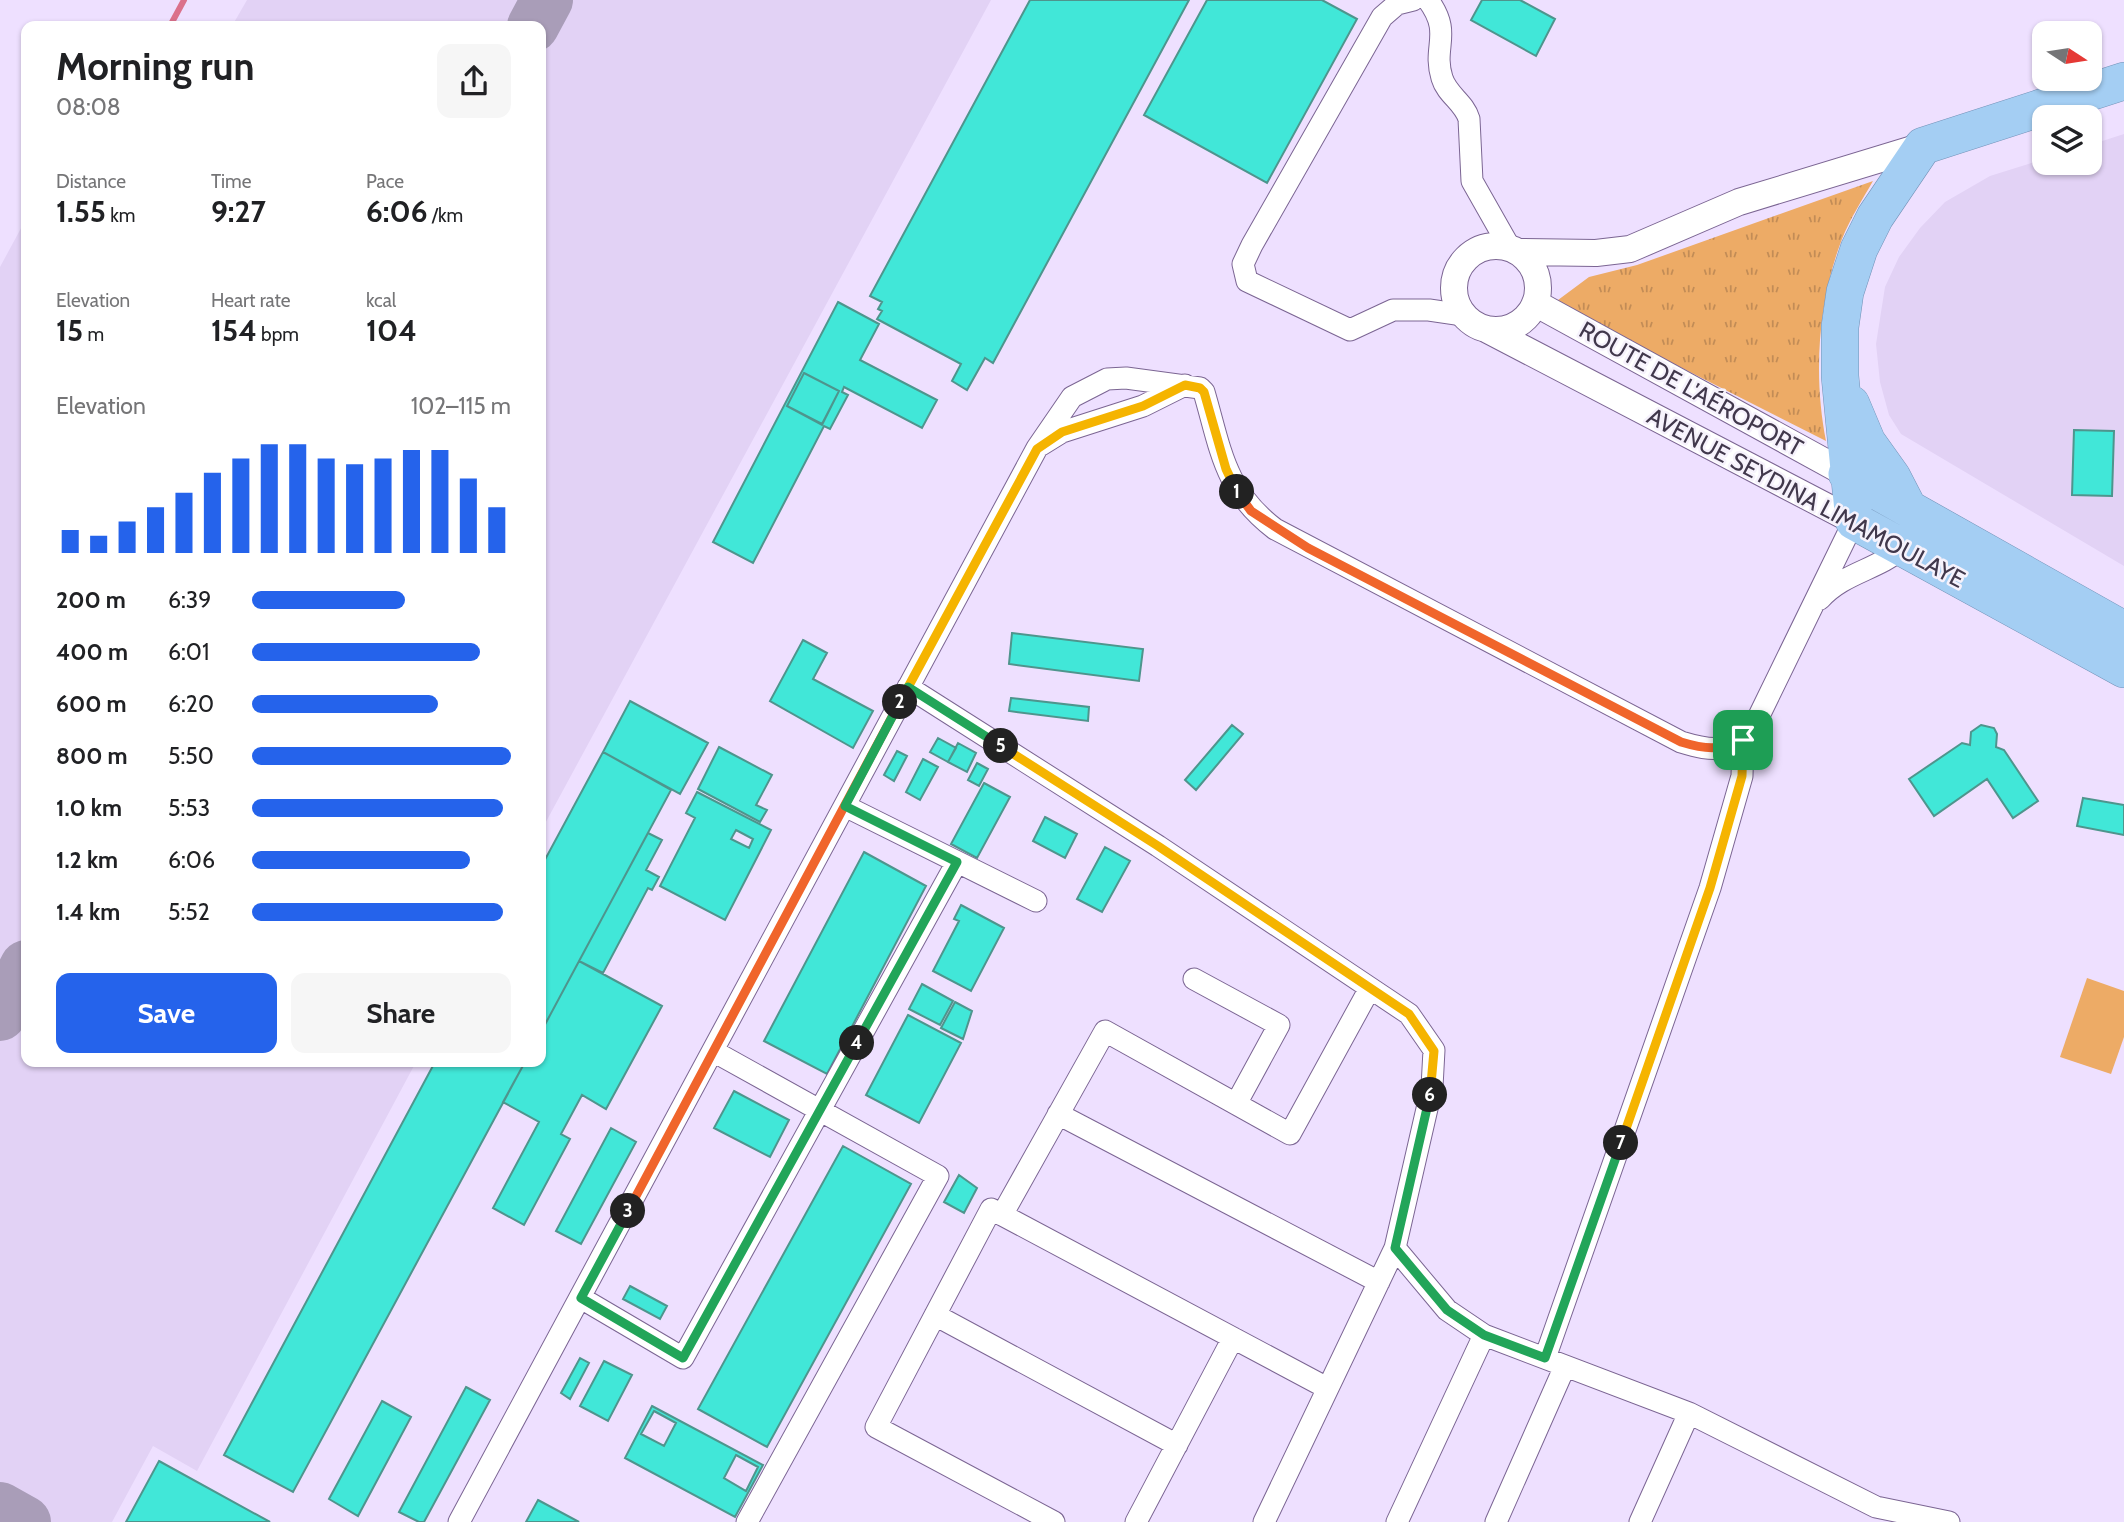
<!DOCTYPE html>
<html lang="en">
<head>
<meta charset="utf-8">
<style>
  :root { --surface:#fff; --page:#f6f6f6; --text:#202124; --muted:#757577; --accent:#2563eb }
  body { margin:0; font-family:Cabin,sans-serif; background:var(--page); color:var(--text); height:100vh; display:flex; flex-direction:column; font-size:26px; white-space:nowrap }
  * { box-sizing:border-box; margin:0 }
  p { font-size:23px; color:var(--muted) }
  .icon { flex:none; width:38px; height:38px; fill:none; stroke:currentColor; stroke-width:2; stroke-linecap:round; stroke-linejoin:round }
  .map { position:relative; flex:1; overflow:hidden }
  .side { position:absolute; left:21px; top:21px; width:525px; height:1046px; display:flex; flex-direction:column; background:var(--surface); border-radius:14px; box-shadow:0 2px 5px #0004 }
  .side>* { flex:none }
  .needle { width:46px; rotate:102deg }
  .tools { position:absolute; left:2032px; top:21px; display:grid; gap:14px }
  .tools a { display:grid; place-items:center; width:70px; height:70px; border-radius:14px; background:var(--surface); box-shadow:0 2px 5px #0004; font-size:35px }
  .pin { position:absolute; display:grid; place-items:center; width:60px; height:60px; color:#fff; margin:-30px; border-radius:14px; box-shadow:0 4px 10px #0006 }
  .km { position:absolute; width:35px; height:35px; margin:-18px; border-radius:50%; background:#222; color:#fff; font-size:19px; line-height:35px; text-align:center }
  .round { display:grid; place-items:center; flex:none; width:74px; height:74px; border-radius:14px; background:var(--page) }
  .headline { display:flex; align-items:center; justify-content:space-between; height:119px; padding:0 35px }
  h1 { font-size:38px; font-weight:700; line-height:52px }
  .figures { display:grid; grid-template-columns:repeat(3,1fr); gap:10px; height:119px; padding:7px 35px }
  .figures div { display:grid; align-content:center }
  .figures b { font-size:30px; font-weight:700 }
  .figures small { font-size:19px; font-weight:400 }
  .figures p { font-size:19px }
  .chart { height:196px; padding:14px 35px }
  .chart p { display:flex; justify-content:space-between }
  .chart svg { width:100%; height:126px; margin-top:7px; stroke:var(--accent); stroke-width:6 }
  .action { display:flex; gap:14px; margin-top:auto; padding:14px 35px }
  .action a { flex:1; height:80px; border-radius:14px; background:var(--accent); color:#fff; font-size:28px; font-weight:700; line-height:80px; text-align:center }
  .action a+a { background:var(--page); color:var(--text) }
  ul { padding:0 35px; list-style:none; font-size:23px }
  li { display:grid; grid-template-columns:112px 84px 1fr; align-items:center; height:52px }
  li i { height:18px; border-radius:9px; background:var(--accent) }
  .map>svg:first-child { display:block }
</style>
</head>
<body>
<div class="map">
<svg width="2124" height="1522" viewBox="0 0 2124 1522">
  <defs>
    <pattern id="park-tufts" width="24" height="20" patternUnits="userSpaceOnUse" patternTransform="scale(1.75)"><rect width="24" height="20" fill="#edab66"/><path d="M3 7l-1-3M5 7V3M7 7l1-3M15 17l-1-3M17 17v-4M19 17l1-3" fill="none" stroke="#c28c56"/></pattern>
  </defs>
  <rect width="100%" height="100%" fill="#eee0ff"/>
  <!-- built -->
  <path fill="#e2d2f5" d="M247,0H991L541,831V26H232Z
    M2124,134V566L1901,434L1889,415L1880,382L1876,344L1885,287L1899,257L1920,228L1945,202L1990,176L2044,159V163H2090V145Z
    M26,219V1062H416L197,1471L153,1446L112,1522H0V267Z"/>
  <!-- grass -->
  <path fill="#edab66" d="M2087,978L2124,991V1037L2111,1074L2060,1057Z"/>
  <!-- park -->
  <path fill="url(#park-tufts)" d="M1873,181C1862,200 1850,219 1842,239C1818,301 1813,376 1826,441L1554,303L1589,277L1637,265Z"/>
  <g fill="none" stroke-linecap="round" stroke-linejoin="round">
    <!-- stream -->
    <path stroke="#db718b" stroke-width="6" d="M170,26L184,0"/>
    <!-- taxiway -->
    <path stroke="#a99db8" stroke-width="52" d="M533,26L547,0
      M0,1015L26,966
      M0,1508L25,1522"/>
  </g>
  <!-- building -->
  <path fill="#41e7d8" stroke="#4e958d" stroke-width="2" fill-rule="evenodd" d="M1030,0H1189L993,363L985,358L967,390L952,381L961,364L877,319L882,311L878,309L882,302L870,296Z
    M1207,0H1322L1357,19L1267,183L1144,115Z
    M1482,0H1520L1555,19L1536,56L1471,20Z
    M838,302L879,324L860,360L937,400L922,428L844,387L842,392L848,395L830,429L824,426L753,563L713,542ZM804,373L839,391L822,425L787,406Z
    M804,373L839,391L822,424L787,406Z
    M2074,430L2114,431L2112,496L2072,495Z
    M1012,633L1143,649L1139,681L1009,664Z
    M803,640L827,653L813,679L873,711L853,748L770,701Z
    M1011,698L1089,707L1088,721L1009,711Z
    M630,701L708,743L680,794L603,752Z
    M1232,725L1243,734L1196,790L1185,780Z
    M1981,725L1994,728L1997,734L1996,747L2004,750L2038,801L2013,818L1987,779L1934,816L1909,779L1962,743L1970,745L1971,732Z
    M938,738L956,748L948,762L930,752Z
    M958,743L976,753L967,772L948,762Z
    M719,747L772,775L756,805L767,810L760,822L698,789Z
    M897,751L907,756L894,781L884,775Z
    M603,752L671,790L541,1032V867Z
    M923,759L938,767L920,800L906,792Z
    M977,763L988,769L979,786L968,780Z
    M984,783L1010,797L977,858L951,844Z
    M697,792L771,830L725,920L660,886L695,818L686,813ZM736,830L753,839L749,848L731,839Z
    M2083,798L2124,805V835L2077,826Z
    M1045,817L1077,834L1065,858L1033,841Z
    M648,833L662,840L646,870L659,877L652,890L648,888L603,973L579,961Z
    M1105,847L1130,861L1102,912L1077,899Z
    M864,852L926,886L827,1074L764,1041Z
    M961,905L1004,928L971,991L933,971L959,921L954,919Z
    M579,961L662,1006L606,1109L582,1095L561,1134L570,1139L524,1225L493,1208L539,1122L503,1102L525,1062H541V1032Z
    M922,984L953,1001L940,1025L909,1009Z
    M955,1002L972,1011L963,1039L941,1028Z
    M908,1015L961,1043L919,1123L866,1095Z
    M435,1062H525L293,1492L224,1455Z
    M734,1091L789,1120L770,1157L714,1128Z
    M611,1128L636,1142L581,1244L556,1231Z
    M843,1146L911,1184L767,1447L698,1409Z
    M959,1175L977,1188L964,1213L944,1202Z
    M630,1286L667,1306L660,1319L623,1299Z
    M580,1358L589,1363L570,1399L561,1393Z
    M604,1361L632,1375L608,1421L580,1406Z
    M466,1387L490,1400L424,1522H419L399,1512Z
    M382,1401L411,1417L358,1516L329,1499Z
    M652,1406L763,1465L735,1517L625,1458ZM654,1411L676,1423L664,1446L641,1434ZM736,1455L758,1467L746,1491L724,1478Z
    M159,1461L270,1522H126Z
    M538,1500L579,1522H526Z"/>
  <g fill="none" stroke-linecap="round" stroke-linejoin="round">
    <defs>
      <path id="minor" d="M1413,0L1397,4L1382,17L1252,245L1243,264L1247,281L1350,330L1393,310H1429L1463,315
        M1428,0C1453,34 1432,46 1442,78C1447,95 1464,102 1469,119L1472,181L1510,248
        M1041,445L1062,432L1143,406L1185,385
        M1820,599C1843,573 1877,570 1903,548
        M908,687L1158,846L1409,1014L1434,1050L1432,1087L1395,1248L1447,1310L1484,1335L1689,1413L1876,1507L1949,1522
        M845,806L1036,901
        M1194,979L1279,1025L1236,1104
        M713,1051L938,1176L747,1522
        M1058,1114L1379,1282
        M1002,1215L1105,1031L1290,1134L1370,988
        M581,1298L683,1358L957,862
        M935,1315L1177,1445
        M1545,1358L1710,888L1742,776L1743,740
        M459,1522L1037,448L1072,397L1107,379L1126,378L1200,388L1204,392C1221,450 1224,490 1275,529L1681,742C1714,752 1732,754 1755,724L1854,521
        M1054,1522L876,1427L991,1209L1327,1388
        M1136,1522L1233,1338
        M1264,1522L1395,1248
        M1397,1522L1484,1335
        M1496,1522L1565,1366
        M1640,1522L1689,1413"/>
      <path id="tertiary" d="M1454 288a42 42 0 1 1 84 0a42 42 0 1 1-84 0Z
        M1518,252L1596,253L1630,249L1739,202L1923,146
        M1535,303L1847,474
        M1486,329L1854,521"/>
      <path id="trunk" d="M2124,81L1923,146L1875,217L1859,249L1845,292L1840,327V376L1854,521L2124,669
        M1851,404L1867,442L1892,477L1907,506
        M1847,474L2124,630"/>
    </defs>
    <!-- minor casing -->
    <use href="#minor" stroke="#7b6593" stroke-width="23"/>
    <!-- tertiary casing -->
    <use href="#tertiary" stroke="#7b6593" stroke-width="28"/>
    <!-- trunk casing -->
    <use href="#trunk" stroke="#7392b7" stroke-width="38"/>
    <!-- minor -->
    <use href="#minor" stroke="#fff" stroke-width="21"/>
    <!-- tertiary -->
    <use href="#tertiary" stroke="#fff" stroke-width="26"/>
    <!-- trunk -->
    <use href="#trunk" stroke="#a4cef3" stroke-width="37"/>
  </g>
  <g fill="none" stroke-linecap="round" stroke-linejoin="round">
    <defs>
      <path id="split-1" d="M1237,492L1251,511L1308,548L1681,742C1704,749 1720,751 1743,740"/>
      <path id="split-2" d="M900,702L1037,449L1062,432L1143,406L1185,385L1200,388L1204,392L1226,469L1237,492"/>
      <path id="split-3" d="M628,1211L900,702"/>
      <path id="split-4" d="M628,1211L581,1298L683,1358L857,1043"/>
      <path id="split-5" d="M857,1043L957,862L845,806L908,687L1001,746"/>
      <path id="split-6" d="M1001,746L1158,846L1409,1014L1434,1051L1430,1095"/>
      <path id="split-7" d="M1430,1095L1395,1248L1447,1310L1484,1335L1545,1358L1621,1143"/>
      <path id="split-8" d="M1621,1143L1710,888L1742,776L1743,740"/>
    </defs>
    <!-- split-1 casing -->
    <use href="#split-1" stroke="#fff" stroke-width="14"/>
    <!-- split-2 casing -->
    <use href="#split-2" stroke="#fff" stroke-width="14"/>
    <!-- split-3 casing -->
    <use href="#split-3" stroke="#fff" stroke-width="14"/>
    <!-- split-4 casing -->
    <use href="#split-4" stroke="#fff" stroke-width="14"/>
    <!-- split-5 casing -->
    <use href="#split-5" stroke="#fff" stroke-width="14"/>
    <!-- split-6 casing -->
    <use href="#split-6" stroke="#fff" stroke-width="14"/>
    <!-- split-7 casing -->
    <use href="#split-7" stroke="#fff" stroke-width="14"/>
    <!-- split-8 casing -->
    <use href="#split-8" stroke="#fff" stroke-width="14"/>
    <!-- split-1 -->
    <use href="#split-1" stroke="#f0652b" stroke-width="9"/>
    <!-- split-2 -->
    <use href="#split-2" stroke="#f5b400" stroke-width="9"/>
    <!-- split-3 -->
    <use href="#split-3" stroke="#f0652b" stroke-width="9"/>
    <!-- split-4 -->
    <use href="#split-4" stroke="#22a559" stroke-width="9"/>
    <!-- split-5 -->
    <use href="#split-5" stroke="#22a559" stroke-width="9"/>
    <!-- split-6 -->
    <use href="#split-6" stroke="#f5b400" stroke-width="9"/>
    <!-- split-7 -->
    <use href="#split-7" stroke="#22a559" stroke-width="9"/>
    <!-- split-8 -->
    <use href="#split-8" stroke="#f5b400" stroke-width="9"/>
  </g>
  <g text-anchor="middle" stroke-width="5" stroke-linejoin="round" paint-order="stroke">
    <!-- street labels -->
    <g font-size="24" fill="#41384c" stroke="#f6f2fc">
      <text transform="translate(1691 389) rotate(29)" y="8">ROUTE DE L'AÉROPORT</text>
      <text transform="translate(1806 498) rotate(28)" y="8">AVENUE SEYDINA LIMAMOULAYE</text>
    </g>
  </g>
</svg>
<div class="tools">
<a><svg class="needle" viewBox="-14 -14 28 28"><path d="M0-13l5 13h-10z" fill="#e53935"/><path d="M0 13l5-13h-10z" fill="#757577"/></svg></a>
<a><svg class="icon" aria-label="layers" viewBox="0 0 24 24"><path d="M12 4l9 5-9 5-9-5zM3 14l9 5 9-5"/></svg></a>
</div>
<div class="pin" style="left:1743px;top:740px;background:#1e9e55"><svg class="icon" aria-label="arrive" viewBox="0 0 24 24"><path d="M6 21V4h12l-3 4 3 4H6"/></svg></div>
<b class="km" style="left:1237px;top:492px">1</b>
<b class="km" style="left:900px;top:702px">2</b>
<b class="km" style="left:628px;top:1211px">3</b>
<b class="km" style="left:857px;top:1043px">4</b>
<b class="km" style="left:1001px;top:746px">5</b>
<b class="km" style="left:1430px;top:1095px">6</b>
<b class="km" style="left:1621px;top:1143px">7</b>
<section class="side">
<div class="headline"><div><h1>Morning run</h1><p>08:08</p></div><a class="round"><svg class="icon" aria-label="share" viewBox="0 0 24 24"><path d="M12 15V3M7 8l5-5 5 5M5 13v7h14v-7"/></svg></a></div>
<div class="figures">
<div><p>Distance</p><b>1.55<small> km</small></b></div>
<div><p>Time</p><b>9:27</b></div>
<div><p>Pace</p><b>6:06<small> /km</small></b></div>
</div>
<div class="figures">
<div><p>Elevation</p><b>15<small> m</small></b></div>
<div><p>Heart rate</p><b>154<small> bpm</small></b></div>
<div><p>kcal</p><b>104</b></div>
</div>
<div class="chart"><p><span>Elevation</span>102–115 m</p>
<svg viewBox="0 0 160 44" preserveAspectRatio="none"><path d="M5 44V36M15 44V38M25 44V33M35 44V28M45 44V23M55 44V16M65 44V11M75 44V6M85 44V6M95 44V11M105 44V13M115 44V11M125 44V8M135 44V8M145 44V18M155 44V28"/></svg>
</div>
<ul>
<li><b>200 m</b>6:39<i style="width:59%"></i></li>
<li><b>400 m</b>6:01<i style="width:88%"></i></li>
<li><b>600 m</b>6:20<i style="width:72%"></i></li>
<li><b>800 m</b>5:50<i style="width:100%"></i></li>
<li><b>1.0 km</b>5:53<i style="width:97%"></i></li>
<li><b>1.2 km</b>6:06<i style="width:84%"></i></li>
<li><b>1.4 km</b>5:52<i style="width:97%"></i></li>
</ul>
<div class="action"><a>Save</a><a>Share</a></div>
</section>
</div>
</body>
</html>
